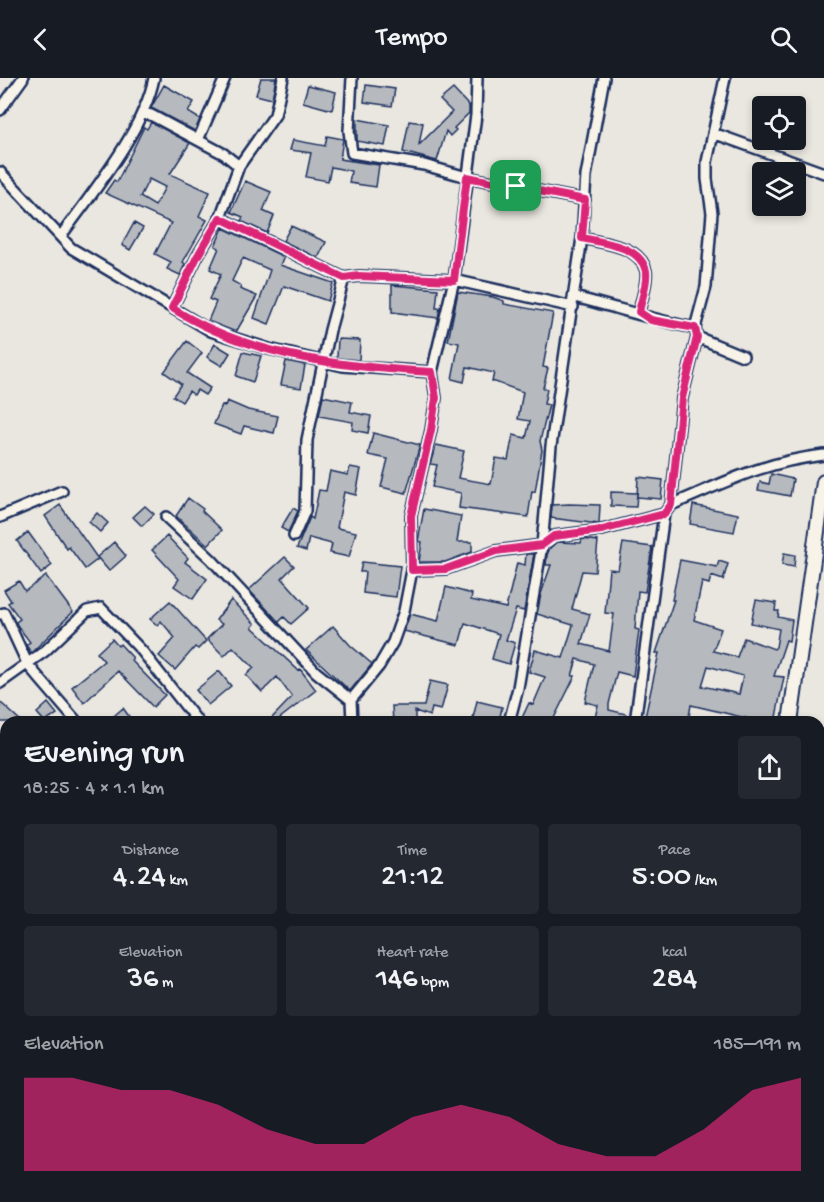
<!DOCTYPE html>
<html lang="en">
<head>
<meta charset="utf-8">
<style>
  :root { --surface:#171b24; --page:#242831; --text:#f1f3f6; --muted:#9ea1a6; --accent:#db2777 }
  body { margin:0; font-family:"Gochi Hand",sans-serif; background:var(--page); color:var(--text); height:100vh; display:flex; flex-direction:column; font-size:22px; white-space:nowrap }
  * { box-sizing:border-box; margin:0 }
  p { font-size:20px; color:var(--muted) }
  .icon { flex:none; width:33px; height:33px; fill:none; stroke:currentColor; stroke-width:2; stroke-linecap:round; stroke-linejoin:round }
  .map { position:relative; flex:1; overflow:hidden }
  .details { position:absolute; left:0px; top:638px; width:825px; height:488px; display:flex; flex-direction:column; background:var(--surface); border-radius:18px 18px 0 0; box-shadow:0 3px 9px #0003 }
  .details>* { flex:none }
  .tools { position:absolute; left:752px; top:18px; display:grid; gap:12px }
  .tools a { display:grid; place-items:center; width:54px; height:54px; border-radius:6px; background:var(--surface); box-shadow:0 3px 9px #0003; font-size:30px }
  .pin { position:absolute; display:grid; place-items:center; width:51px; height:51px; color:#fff; margin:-26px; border-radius:12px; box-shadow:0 3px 9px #0006 }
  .round { display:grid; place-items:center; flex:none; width:63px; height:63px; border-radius:6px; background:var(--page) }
  .headline { display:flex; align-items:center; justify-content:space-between; height:102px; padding:0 24px }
  h1 { font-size:33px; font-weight:600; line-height:45px }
  .stats { display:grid; grid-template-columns:repeat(3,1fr); gap:9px; height:102px; padding:6px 24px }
  .stats div { display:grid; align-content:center; border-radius:6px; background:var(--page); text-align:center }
  .stats b { font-size:30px; font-weight:600 }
  .stats small { font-size:16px; font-weight:400 }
  .stats p { font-size:16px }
  .chart { height:168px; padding:12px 24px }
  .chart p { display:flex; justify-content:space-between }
  .chart svg { width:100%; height:108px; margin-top:6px; fill:var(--accent); opacity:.7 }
  header { display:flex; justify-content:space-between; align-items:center; height:78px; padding:0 24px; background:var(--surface); font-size:27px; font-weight:600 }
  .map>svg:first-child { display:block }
</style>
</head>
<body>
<header><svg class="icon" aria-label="back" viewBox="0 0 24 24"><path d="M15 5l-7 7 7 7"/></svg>Tempo<svg class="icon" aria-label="search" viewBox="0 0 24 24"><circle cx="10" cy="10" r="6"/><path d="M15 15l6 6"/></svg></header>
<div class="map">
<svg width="824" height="1124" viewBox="0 0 824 1124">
  <rect width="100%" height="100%" fill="#eae7e0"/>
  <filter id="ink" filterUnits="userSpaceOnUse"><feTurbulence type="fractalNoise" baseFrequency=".0167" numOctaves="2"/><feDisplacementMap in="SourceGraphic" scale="12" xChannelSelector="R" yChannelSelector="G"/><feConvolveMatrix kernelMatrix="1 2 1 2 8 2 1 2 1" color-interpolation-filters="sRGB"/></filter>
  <g filter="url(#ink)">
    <!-- building -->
    <path fill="#b6babf" stroke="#1b2f5e" stroke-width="1.5" fill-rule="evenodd" d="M261,0H276L272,21L256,17Z
      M164,7L194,24L188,34L200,41L195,53L151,30Z
      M308,7L336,14L332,32L303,24Z
      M366,7L395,11L392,28L364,24Z
      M453,11L469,28V35L454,50L456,52L450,58L446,53L437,83L403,74L409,43L423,45L419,67L452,34L440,22Z
      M357,41L389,47L385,68L357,63Z
      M151,44L190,65L170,96L210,114L199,138L207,142L183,184L185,186L180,197L167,191L171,184L155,176L171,145L105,115L114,102L117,104L144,49L147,51ZM149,101L165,109L155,128L140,119Z
      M327,58L343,61L340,81L379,87L376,109L349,105L351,93L331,89L328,103L306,99L311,75L290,72L293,62L325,68Z
      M245,103L271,114L263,133L274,138L267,155L241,143L243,139L231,134Z
      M134,145L143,150L130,172L122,167Z
      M291,148L326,164L318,180L283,163Z
      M223,150L284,179L280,187L333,205L328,223L284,208L269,246L254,240L270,192L243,180L232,203L241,208L240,211L257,218L236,254L208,243L216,224L209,221L221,196L210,191L219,170L215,168Z
      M392,207L438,211L436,230H440L438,240L392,234Z
      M458,214L493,219L504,223V226L553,235L543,289L548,290L543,310L547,311L544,326L549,327L540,363L542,372L535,414L532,413L528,439L459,430L461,415L432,409L437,387L430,386L436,367L464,373L458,400L491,406L496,380L508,382L513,357L526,360L530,343L518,341L523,314L492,303L494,295L467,289L464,304L452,301L459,265L448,263Z
      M338,261L360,262L359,282L337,280Z
      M187,263L202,275L187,295L210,310L205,317L197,312L194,317L189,313L182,324L173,318L181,306L164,294Z
      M215,266L230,275L222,288L207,279Z
      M243,274L261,278L253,304L236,298Z
      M286,283L305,287L301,310L281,307Z
      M323,318L352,324L350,334L371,338L368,355L352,352L353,344L319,338Z
      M227,323L248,332L278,338L274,355L244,348L241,356L214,346L222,327L225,328Z
      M373,355L420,367L406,415L381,409L388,381L368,377Z
      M350,389L361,391L356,417L344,414L337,450L356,454L349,479L330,475L332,466L309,460L306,473L297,470L310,439L313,441L319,412L326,413L330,393L348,397Z
      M771,396L793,401L790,418L758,412L760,404L769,406Z
      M638,399L663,402L661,421L637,419Z
      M611,414L637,415L636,429L611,428Z
      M188,420L203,431L202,433L222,452L208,467L176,438Z
      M569,426L600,427L599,446L551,440L552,427Z
      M60,427L98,481L85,491L69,469L67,471L45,438Z
      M693,427L738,436L734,454L690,446Z
      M145,428L154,436L142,448L133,439Z
      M293,430L298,433L288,454L281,450Z
      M424,431L461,438L457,464H472V474L445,484H419L422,464L418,463Z
      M97,435L108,445L100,454L89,444Z
      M28,454L52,487L41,496L17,463Z
      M167,458L188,480L185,484L207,501L193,521L174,508L179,501L152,472Z
      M582,461L598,463L595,494L582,493L572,531L590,536L581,566L609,573L614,536L605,535L609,491L618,492L623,465L652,469L645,514L638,513L635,551L639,552L633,598L617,594L609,626V632L626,636L625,644H594L598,627L585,624L594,586L577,581L572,598H575L552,644H520L529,625L533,627L545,599L529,594L535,572L563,580L573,547L537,536L541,516L551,487H546L547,477L550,470L557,464L581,465Z
      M114,464L126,478L109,493L97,479Z
      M784,475L795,477L794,489L782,487Z
      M526,476H534L524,533L516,531L506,562L515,565L509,586L492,581L499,556L465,545L459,567L404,553L410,536L438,543L446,509L472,516L471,522L506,530L517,485L525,487Z
      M285,479L294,488L282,500L309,530L291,546L284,539L279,544L249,512Z
      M680,482L717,489L719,483L728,486L723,502L711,498L709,506L702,504L694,542L721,551L713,573L737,579L744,560L774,571L776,569L779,551L751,545L756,522L776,525L775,533H779L778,539L792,542L789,563L786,562L774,598L784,599L775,644H763L691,627L688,644H644L659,575H656L674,522H672ZM708,588L743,598L739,616L702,608Z
      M362,484L400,488L396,519L363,515L365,494H360Z
      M46,498L73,534L31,575L26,567L30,564L17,547L16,544L20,541L8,525L11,523L4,512L19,503L25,513Z
      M231,522L255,546L252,549L298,592L300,591L316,612L275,644L270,642L292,619L277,599L262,614L246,597L254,590L233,569L224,578L207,561L222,546L216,542Z
      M170,523L206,563L198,571L195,569L175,592L159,578L175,560L161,543L157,547L150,541Z
      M333,548L350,567L372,586L350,613L306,572Z
      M112,561L118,568L120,566L133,580L131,582L165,617L153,629L118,593L84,625L72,609L104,583L97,575Z
      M219,593L231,608L208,627L196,612Z
      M430,603L448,607L441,632L432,630L430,638L415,633V644H393L392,628H424Z
      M477,623L502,629L499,644H472Z
      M0,624L22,644H0Z
      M48,625L57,636L45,644L37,635Z
      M123,630L133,644H107Z"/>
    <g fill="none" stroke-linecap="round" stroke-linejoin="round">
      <defs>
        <path id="lane" d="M819,835L824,834"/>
        <path id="street" d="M352,0L349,53L352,75L424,87L467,99L585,122
          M0,32L23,0
          M142,35L151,37L224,76L239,88L220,140L197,179L172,230
          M713,55L824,95
          M198,62L225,0
          M239,88L275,37L283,0
          M0,94L71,170L211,253L269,271L343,288L432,294
          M220,140L344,200L359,198L454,202L573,229
          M61,158C92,115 144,52 154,0
          M582,160C602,165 640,167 646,193C648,204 641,223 639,234
          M574,219C615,229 653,242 695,250
          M697,259L743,278
          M671,427L682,320L697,259L695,250L706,209L712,135L707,101V84L725,0
          M0,439L62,413
          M166,439L211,481L316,594L351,622
          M294,458L305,433L307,362L330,252L344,200
          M412,492L446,491L496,473L542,467L554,458L602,452L664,436L671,427C726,404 763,384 824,377
          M0,536L4,535L28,587L77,644
          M0,605L45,573L87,533L101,530L142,573L198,644
          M352,644L351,622L379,588L393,564L404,533L412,492L411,438L431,352L436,320L432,294L454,202L476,37L477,0
          M509,644L518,610L542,467L551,368L582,160L586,98L604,0
          M635,644L664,436
          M819,745L824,743
          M0,764L6,772
          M819,986H824
          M819,1086H824
          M190,1119L192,1124
          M225,1124L228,1119
          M404,1124L405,1119
          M529,1124L531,1119"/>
        <path id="secondary" d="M790,644L824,404
          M712,1124L713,1119"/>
      </defs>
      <!-- lane casing -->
      <use href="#lane" stroke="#1b2f5e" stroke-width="9"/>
      <!-- street casing -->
      <use href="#street" stroke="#1b2f5e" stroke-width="14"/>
      <!-- secondary casing -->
      <use href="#secondary" stroke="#1b2f5e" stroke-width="18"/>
      <!-- lane -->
      <use href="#lane" stroke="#f7f3e8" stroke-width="4.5"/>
      <!-- street -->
      <use href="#street" stroke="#f7f3e8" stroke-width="9"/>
      <!-- secondary -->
      <use href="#secondary" stroke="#f7f3e8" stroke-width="14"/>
    </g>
  </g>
  <g fill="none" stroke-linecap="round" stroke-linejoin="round" filter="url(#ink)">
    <defs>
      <path id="route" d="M467,99L585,122L582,160C602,165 640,167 646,193C648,204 641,223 639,234L651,242L695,250L697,259L682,320L671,427L664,436L602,452L554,458L542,467L496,473L446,491L412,492L411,438L431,352L436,320L432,294C343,289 249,279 172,230L197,179L220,140L344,200L359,198L454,202Z"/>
    </defs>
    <!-- route casing -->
    <use href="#route" stroke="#fff" stroke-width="12"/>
    <!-- route -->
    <use href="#route" stroke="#db2777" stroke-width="8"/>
  </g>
</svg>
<div class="tools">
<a><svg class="icon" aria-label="locate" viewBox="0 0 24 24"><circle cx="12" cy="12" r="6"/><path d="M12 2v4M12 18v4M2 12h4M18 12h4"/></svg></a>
<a><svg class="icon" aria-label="layers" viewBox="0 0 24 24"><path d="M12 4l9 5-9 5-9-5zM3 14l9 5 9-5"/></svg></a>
</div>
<div class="pin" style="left:516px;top:108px;background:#1e9e55"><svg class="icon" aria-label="arrive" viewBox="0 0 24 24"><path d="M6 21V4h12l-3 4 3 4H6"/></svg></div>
<section class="details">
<div class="headline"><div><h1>Evening run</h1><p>18:25 · 4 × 1.1 km</p></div><a class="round"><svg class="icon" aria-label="share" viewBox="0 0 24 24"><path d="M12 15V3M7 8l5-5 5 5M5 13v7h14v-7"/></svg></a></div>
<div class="stats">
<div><p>Distance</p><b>4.24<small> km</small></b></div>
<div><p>Time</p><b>21:12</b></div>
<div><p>Pace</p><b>5:00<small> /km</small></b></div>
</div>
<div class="stats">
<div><p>Elevation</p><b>36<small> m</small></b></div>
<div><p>Heart rate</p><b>146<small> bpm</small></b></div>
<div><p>kcal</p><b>284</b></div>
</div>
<div class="chart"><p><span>Elevation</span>185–191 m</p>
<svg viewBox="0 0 160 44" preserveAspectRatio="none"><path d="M0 44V6L10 6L20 11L30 11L40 17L50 27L60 33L70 33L80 22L90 17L100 22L110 33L120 38L130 38L140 27L150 11L160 6V44z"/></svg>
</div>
</section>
</div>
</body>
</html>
